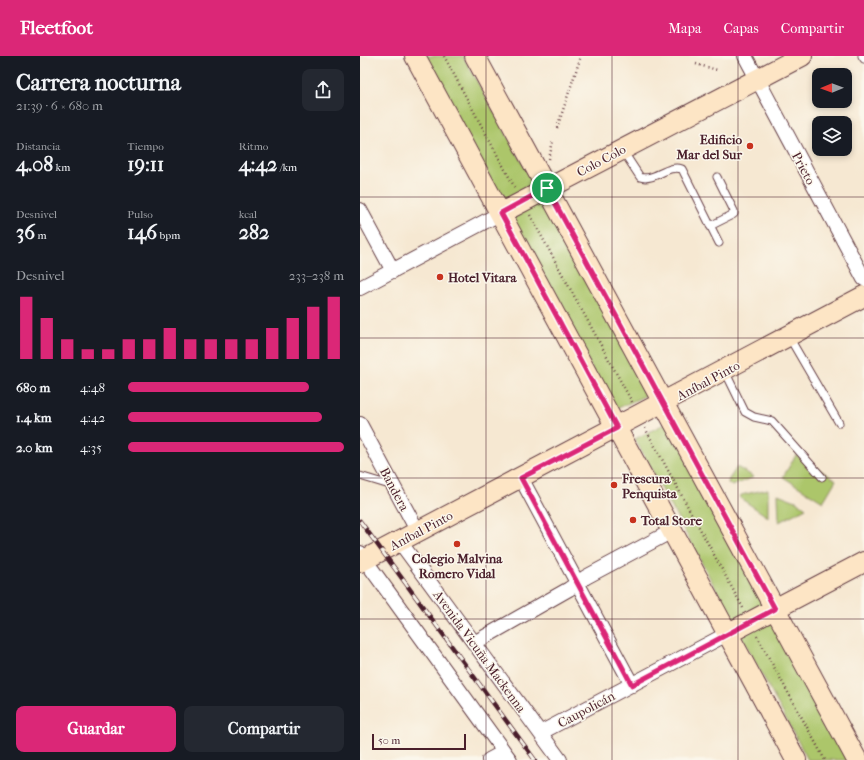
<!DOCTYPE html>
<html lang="es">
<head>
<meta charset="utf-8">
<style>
  :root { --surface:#171b24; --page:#242831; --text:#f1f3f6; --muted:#9ea1a6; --accent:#db2777 }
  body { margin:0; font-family:"IM FELL French Canon",serif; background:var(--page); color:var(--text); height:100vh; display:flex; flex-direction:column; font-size:15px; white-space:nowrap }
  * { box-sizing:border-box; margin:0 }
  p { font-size:13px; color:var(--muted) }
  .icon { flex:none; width:22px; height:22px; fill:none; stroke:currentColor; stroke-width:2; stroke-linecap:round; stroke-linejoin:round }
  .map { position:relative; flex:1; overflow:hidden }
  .panel { display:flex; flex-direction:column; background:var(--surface); width:360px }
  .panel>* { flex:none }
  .needle { width:26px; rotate:269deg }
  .fabs { position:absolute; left:452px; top:12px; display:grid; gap:8px }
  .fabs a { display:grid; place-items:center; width:40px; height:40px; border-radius:8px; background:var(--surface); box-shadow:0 2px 6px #0003; font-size:20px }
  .scale { position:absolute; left:12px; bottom:10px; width:94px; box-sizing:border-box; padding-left:4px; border:2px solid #4a1f2b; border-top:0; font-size:11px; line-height:14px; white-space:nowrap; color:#4a1f2b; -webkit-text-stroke:3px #fbf7ec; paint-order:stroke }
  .pin { position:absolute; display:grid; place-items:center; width:34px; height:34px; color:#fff; margin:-17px; border:2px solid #fff; border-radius:50%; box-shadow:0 1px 4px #0007 }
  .round { display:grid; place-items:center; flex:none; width:42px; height:42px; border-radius:8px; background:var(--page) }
  .head { display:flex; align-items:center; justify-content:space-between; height:68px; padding:0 16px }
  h1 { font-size:22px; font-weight:700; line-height:30px }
  .metrics { display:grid; grid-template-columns:repeat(3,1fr); gap:6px; height:68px; padding:4px 16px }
  .metrics div { display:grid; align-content:center }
  .metrics b { font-size:20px; font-weight:700 }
  .metrics small { font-size:11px; font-weight:400 }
  .metrics p { font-size:11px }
  .chart { height:112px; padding:8px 16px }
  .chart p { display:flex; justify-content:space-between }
  .chart svg { width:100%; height:72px; margin-top:4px; stroke:var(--accent); stroke-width:6 }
  .button { display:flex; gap:8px; margin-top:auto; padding:8px 16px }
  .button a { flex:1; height:46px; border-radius:8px; background:var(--accent); color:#fff; font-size:16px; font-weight:700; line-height:46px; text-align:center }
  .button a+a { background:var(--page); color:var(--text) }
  ul { padding:0 16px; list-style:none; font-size:13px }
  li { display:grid; grid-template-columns:64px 48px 1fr; align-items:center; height:30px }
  li i { height:10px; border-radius:5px; background:var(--accent) }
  header { display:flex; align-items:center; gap:24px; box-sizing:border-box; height:56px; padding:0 20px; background:var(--accent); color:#fff }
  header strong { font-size:19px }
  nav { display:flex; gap:22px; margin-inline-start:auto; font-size:14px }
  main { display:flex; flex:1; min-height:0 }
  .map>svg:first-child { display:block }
</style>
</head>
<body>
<header>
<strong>Fleetfoot</strong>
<nav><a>Mapa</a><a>Capas</a><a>Compartir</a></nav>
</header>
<main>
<section class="panel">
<div class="head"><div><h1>Carrera nocturna</h1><p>21:39 · 6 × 680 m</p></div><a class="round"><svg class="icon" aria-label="share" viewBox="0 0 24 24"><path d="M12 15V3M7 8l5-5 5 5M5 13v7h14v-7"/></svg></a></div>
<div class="metrics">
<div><p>Distancia</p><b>4.08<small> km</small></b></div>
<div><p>Tiempo</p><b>19:11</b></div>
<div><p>Ritmo</p><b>4:42<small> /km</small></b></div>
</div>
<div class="metrics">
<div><p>Desnivel</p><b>36<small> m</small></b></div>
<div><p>Pulso</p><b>146<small> bpm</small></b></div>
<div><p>kcal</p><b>282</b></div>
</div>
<div class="chart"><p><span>Desnivel</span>233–238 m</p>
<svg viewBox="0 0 160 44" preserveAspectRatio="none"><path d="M5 44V6M15 44V19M25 44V32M35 44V38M45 44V38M55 44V32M65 44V32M75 44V25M85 44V32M95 44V32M105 44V32M115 44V32M125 44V25M135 44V19M145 44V12M155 44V6"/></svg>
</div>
<ul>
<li><b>680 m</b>4:48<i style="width:84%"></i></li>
<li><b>1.4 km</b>4:42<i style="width:90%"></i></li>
<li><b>2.0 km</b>4:35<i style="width:100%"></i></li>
</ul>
<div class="button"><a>Guardar</a><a>Compartir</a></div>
</section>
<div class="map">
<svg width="504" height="704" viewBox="0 0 504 704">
  <rect width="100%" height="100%" fill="#fbf7ec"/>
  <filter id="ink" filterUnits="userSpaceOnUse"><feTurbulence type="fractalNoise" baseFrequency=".025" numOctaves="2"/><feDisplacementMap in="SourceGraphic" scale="8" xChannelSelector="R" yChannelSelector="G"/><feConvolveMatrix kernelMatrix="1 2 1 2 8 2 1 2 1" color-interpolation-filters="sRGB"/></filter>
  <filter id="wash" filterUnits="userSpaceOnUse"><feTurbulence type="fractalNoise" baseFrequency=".012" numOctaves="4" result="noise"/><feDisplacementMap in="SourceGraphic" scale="16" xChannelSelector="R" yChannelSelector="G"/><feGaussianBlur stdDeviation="0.9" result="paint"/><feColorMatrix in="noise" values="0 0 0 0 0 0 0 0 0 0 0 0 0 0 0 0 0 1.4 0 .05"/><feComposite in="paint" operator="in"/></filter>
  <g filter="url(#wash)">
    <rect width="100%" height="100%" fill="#f6e8d2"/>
    <!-- green -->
    <path fill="#acc66b" stroke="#7b724b" d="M64,0H103L291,337L254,354Z
      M310,365L489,704H448L275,383Z
      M436,399L476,424L463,446L423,421Z
      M377,411L394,421L372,430L368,427L369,423Z
      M408,433V461L380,442L381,439Z
      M418,438L436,445L446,452L419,466Z"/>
  </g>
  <g filter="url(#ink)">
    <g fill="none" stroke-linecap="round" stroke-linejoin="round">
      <defs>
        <path id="lane" d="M502,0L504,3
          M263,95L280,121C294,126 307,108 322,113L359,187
          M350,170L374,158V155L357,121
          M429,281L479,367
          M365,315L385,356L394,361L412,365L462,421
          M0,420L33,430"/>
        <path id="street" d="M385,0L504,223
          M0,154L33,215
          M0,232L141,157
          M0,368L58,476
          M161,422L272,629
          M40,486L200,704
          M0,497L150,704
          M114,587L209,533L226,521L312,475
          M180,677L367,578
          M129,704L144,696"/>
        <path id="secondary" d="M55,0L436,704
          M115,0L497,704
          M141,157L442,0
          M0,506L504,240
          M367,578L504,506"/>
      </defs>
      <!-- lane casing -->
      <use href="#lane" stroke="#643d44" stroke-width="9"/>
      <!-- street casing -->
      <use href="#street" stroke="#643d44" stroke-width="16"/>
      <!-- secondary casing -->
      <use href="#secondary" stroke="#643d44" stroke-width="22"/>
      <!-- path -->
      <path stroke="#643d44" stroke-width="2.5" stroke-dasharray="1 3" stroke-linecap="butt" d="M84,0L155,132
        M336,8L357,14
        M197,72L221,0
        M189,103L193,85
        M170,159L272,346
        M285,372L383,552
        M397,580L465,704"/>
      <!-- lane -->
      <use href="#lane" stroke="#fff" stroke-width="7"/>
      <!-- street -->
      <use href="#street" stroke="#fff" stroke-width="14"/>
      <!-- secondary -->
      <use href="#secondary" stroke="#fde5c5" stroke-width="20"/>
      <defs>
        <path id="rail" d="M0,465L175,704"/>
      </defs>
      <!-- rail casing -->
      <use href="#rail" stroke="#4a1f2b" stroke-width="4.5"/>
      <!-- rail -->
      <use href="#rail" stroke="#fbf7ec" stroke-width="3" stroke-dasharray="9" stroke-linecap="butt"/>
    </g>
  </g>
  <g fill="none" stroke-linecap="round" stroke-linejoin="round" filter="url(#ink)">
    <defs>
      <path id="route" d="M187,132L415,553L272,629L161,422L257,372L141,157Z"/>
    </defs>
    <!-- route casing -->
    <use href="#route" stroke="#fff" stroke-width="8"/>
    <!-- route -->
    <use href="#route" stroke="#db2777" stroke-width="5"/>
  </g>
  <!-- grid -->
  <path fill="none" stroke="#4a1f2b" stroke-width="1" stroke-opacity="0.55" d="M126,0V704M252,0V704M378,0V704M0,141H504M0,282H504M0,422H504M0,563H504"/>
  <!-- markers -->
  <g fill="#c8321e" stroke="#fbf7ec" stroke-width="1.5">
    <circle cx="390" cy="90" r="4"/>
    <circle cx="80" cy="221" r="4"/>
    <circle cx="254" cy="429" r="4"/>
    <circle cx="273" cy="464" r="4"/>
    <circle cx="97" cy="488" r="4"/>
  </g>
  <g text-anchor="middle" stroke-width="3" stroke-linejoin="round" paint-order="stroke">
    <!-- poi labels -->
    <g font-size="13" font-weight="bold" fill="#4a1f2b" stroke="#fbf7ec" text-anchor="start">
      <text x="382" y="88" text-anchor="end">Edificio<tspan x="382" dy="15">Mar del Sur</tspan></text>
      <text x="88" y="226">Hotel Vitara</text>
      <text x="262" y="427">Frescura<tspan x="262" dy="15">Penquista</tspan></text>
      <text x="281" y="469">Total Store</text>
      <text x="97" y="507" text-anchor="middle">Colegio Malvina<tspan x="97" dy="15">Romero Vidal</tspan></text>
    </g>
    <!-- street labels -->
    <g font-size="13" fill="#4a1f2b" stroke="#fbf7ec">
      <text transform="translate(241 104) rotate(-28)" y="5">Colo Colo</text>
      <text transform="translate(444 112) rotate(62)" y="5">Prieto</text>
      <text transform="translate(348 324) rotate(-28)" y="5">Aníbal Pinto</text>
      <text transform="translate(35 433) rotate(62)" y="5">Bandera</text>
      <text transform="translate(61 474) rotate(-28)" y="5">Aníbal Pinto</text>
      <text transform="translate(120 595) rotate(54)" y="5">Avenida Vicuña Mackenna</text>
      <text transform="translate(226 653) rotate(-28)" y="5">Caupolicán</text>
    </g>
  </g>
</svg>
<div class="fabs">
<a><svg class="needle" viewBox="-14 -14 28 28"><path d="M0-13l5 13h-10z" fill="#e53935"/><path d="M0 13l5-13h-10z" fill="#9ea1a6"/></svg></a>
<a><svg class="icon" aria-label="layers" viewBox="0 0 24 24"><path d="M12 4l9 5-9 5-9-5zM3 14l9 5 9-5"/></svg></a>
</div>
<div class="scale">50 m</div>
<div class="pin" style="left:187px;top:132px;background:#1e9e55"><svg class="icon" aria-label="arrive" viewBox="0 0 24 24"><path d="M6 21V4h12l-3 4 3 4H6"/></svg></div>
</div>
</main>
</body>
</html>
